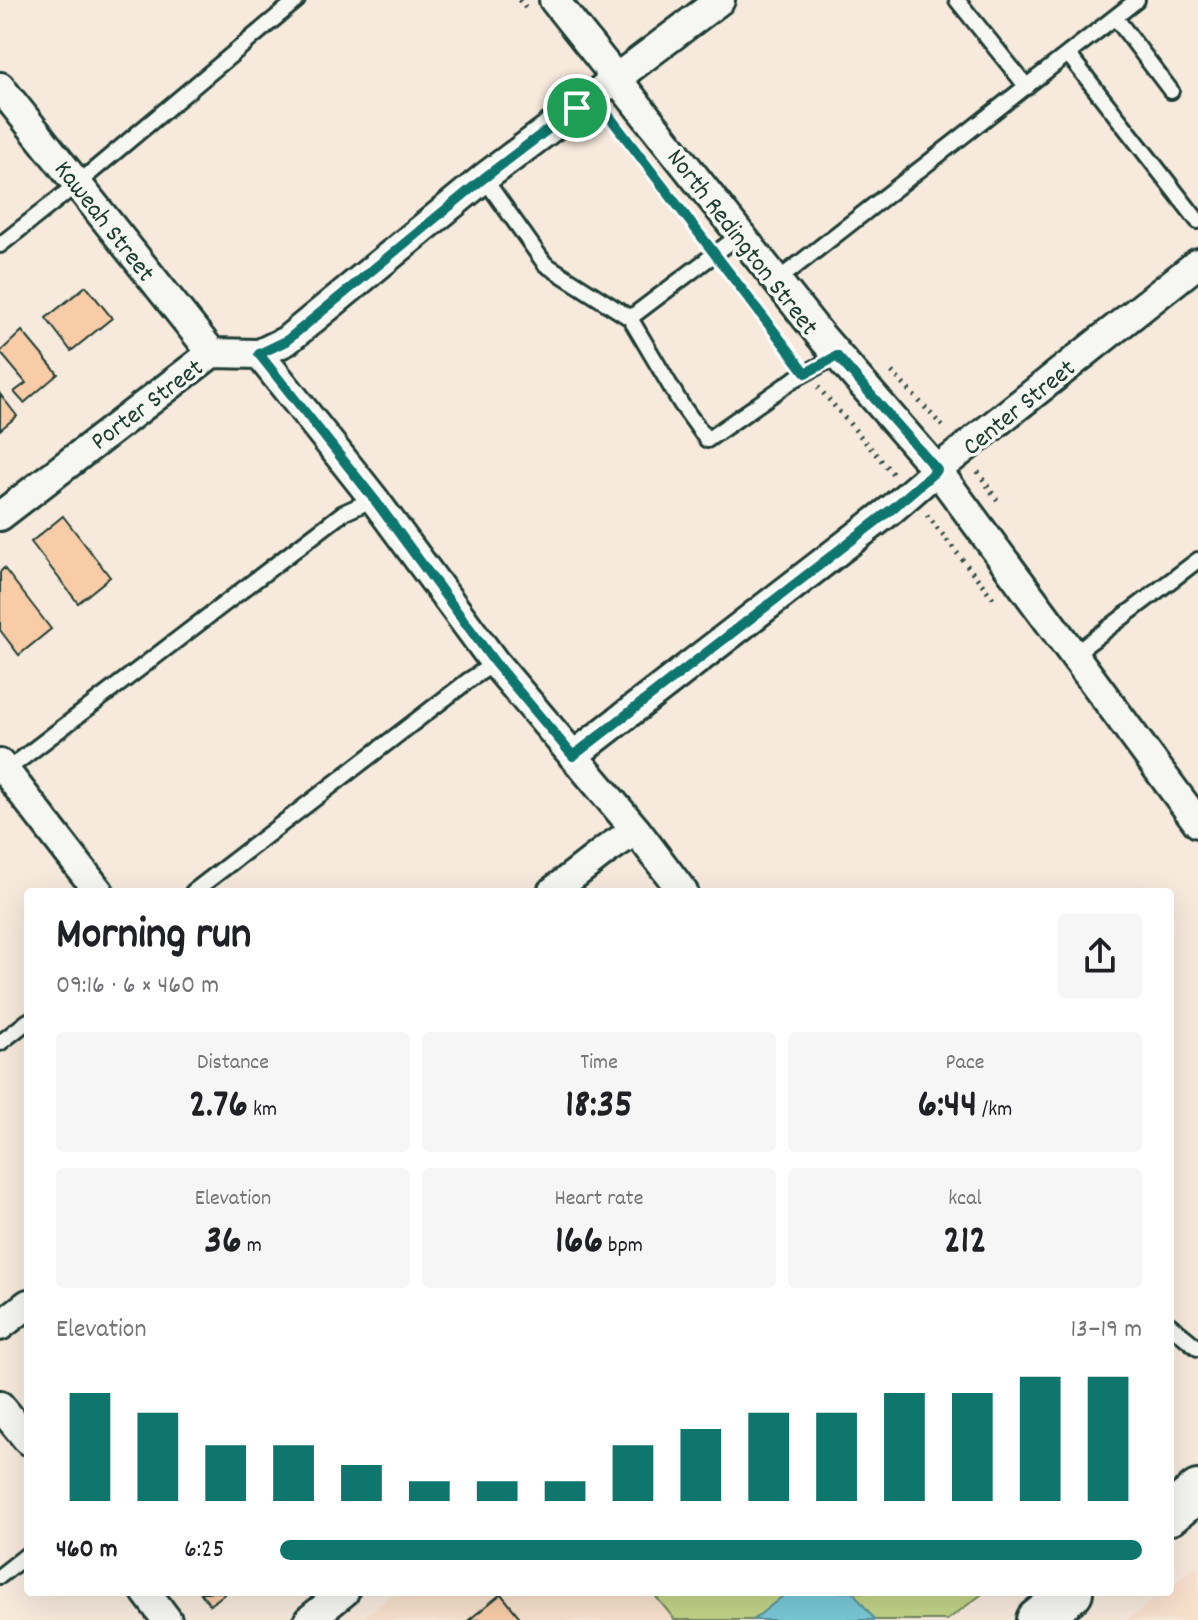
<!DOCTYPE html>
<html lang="en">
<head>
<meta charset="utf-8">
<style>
  :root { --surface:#fff; --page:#f6f6f6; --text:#202124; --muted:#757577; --accent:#0f766e }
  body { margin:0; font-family:Dekko,sans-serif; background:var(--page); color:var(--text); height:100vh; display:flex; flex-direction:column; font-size:30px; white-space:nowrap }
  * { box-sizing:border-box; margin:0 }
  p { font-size:26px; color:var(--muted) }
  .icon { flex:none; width:44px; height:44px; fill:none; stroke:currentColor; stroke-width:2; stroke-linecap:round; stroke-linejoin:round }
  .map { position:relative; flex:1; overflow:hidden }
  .drawer { position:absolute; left:24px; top:888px; width:1150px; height:708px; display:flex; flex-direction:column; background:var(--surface); border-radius:8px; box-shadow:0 8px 32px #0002 }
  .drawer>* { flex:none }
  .pin { position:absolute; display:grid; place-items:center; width:68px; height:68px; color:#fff; margin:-34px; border:4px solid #fff; border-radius:50%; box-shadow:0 2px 8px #0007 }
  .round { display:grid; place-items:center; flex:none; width:84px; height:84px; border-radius:8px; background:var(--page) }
  .overview { display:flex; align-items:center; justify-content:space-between; height:136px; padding:0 32px }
  h1 { font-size:44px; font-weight:700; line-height:60px }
  .metrics { display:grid; grid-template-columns:repeat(3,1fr); gap:12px; height:136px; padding:8px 32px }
  .metrics div { display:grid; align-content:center; border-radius:8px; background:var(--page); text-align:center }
  .metrics b { font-size:40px; font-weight:700 }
  .metrics small { font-size:22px; font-weight:400 }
  .metrics p { font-size:22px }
  .chart { height:224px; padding:16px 32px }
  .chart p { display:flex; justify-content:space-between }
  .chart svg { width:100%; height:144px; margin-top:8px; stroke:var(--accent); stroke-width:6 }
  ul { padding:0 32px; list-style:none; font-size:26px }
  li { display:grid; grid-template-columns:128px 96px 1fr; align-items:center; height:60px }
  li i { height:20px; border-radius:10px; background:var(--accent) }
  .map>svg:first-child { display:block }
</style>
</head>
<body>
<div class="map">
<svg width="1198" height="1620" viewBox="0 0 1198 1620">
  <rect width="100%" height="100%" fill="#f7e9dc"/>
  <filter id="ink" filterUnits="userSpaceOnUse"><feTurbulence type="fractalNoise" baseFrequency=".0125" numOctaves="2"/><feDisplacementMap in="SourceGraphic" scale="16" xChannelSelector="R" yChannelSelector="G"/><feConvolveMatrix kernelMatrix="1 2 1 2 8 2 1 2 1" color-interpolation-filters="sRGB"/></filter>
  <g filter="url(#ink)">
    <!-- built -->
    <path fill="#f7e0cc" d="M1198,1565V1620H1127L1164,1592H1170V1587Z
      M396,1592H652L675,1620H361Z"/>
    <!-- green -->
    <path fill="#c2d387" stroke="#70885e" stroke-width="2" d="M652,1592H985L947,1620H675Z"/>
    <!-- water -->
    <path fill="#79c8d7" stroke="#559096" stroke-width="2" d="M788,1592H853L875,1620H753Z"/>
    <!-- building -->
    <path fill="#f8cca7" stroke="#1f3d34" stroke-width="2" d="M86,286L112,318L71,351L46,318Z
      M22,331L58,374L24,403L14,392L26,383L0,352Z
      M0,394L17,416L0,430Z
      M63,516L110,577L78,603L31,542Z
      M4,568L51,629L19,655L0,630V572Z
      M200,1592H227L210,1605Z
      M501,1594L522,1620H469Z"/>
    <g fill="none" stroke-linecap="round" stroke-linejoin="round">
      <defs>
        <path id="lane" d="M957,0L1027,87
          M1115,17L1171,91
          M1068,54L1198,221
          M484,178L545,264L630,318L741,234
          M0,245L77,184L297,0
          M778,280L1137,0
          M630,318L681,404L707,440L793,380L837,356
          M1073,655L1198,560
          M3,773L343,513L374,499
          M193,892L469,680L495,663
          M0,1043L28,1021
          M1170,1325L1198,1348
          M0,1576L28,1554"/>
        <path id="street" d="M554,0L820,335L937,470L1198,823
          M0,87L212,353
          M259,354L374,499L495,663L636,830L683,892
          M0,516L212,353L259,354L286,341L484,178L720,0
          M573,756L892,509L937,470L1198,263
          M0,764L99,892
          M552,892L606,850L636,830
          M0,1326L28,1304
          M0,1406L28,1440
          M146,1592L167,1620
          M309,1620L344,1592"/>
        <path id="secondary" d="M1170,1514L1198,1491
          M1037,1620L1072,1592"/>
      </defs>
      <!-- lane casing -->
      <use href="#lane" stroke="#1f3d34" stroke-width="20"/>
      <!-- street casing -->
      <use href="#street" stroke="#1f3d34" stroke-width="34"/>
      <!-- secondary casing -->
      <use href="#secondary" stroke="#1f3d34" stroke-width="46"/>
      <!-- path -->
      <path stroke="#1f3d34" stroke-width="5" stroke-dasharray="2 6" stroke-linecap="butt" d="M519,0L529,12
        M679,207L705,240
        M728,270L795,357
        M892,372L945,429
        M818,387L893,474
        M978,472L997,500
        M927,515L993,598"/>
      <!-- lane -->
      <use href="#lane" stroke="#f6f6f2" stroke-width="14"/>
      <!-- street -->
      <use href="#street" stroke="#f6f6f2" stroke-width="28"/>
      <!-- secondary -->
      <use href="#secondary" stroke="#f6f6f2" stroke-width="40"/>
    </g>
  </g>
  <g fill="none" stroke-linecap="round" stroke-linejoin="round" filter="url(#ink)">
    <defs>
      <path id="route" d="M593,95L806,373L837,356L937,470L892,509L573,756L495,663L374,499L259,354L286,341L484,178Z"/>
    </defs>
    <!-- route casing -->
    <use href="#route" stroke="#fff" stroke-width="16"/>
    <!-- route -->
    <use href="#route" stroke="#0f766e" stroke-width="10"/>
  </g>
  <g text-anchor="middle" stroke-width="7" stroke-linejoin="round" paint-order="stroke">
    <!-- street labels -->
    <g font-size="26" fill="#1f3d34" stroke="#f6f6f2">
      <text transform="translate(106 220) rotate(52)" y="9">Kaweah Street</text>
      <text transform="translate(744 241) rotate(52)" y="9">North Redington Street</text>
      <text transform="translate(146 403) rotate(-37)" y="9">Porter Street</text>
      <text transform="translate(1018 406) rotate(-39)" y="9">Center Street</text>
    </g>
  </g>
</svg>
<div class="pin" style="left:577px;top:108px;background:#1e9e55"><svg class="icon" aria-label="arrive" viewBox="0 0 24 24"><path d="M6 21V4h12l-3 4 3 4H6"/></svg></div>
<section class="drawer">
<div class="overview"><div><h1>Morning run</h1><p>09:16 · 6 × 460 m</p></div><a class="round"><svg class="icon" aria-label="share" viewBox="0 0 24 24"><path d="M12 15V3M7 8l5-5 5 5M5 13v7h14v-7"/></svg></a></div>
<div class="metrics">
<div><p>Distance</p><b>2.76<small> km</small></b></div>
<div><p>Time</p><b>18:35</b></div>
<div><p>Pace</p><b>6:44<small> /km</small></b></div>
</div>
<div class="metrics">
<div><p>Elevation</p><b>36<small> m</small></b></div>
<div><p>Heart rate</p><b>166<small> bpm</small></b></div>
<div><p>kcal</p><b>212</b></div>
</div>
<div class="chart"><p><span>Elevation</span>13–19 m</p>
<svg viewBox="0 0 160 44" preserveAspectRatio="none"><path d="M5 44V11M15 44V17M25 44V27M35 44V27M45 44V33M55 44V38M65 44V38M75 44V38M85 44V27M95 44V22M105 44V17M115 44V17M125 44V11M135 44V11M145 44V6M155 44V6"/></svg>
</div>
<ul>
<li><b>460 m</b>6:25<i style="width:100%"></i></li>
</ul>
</section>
</div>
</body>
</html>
